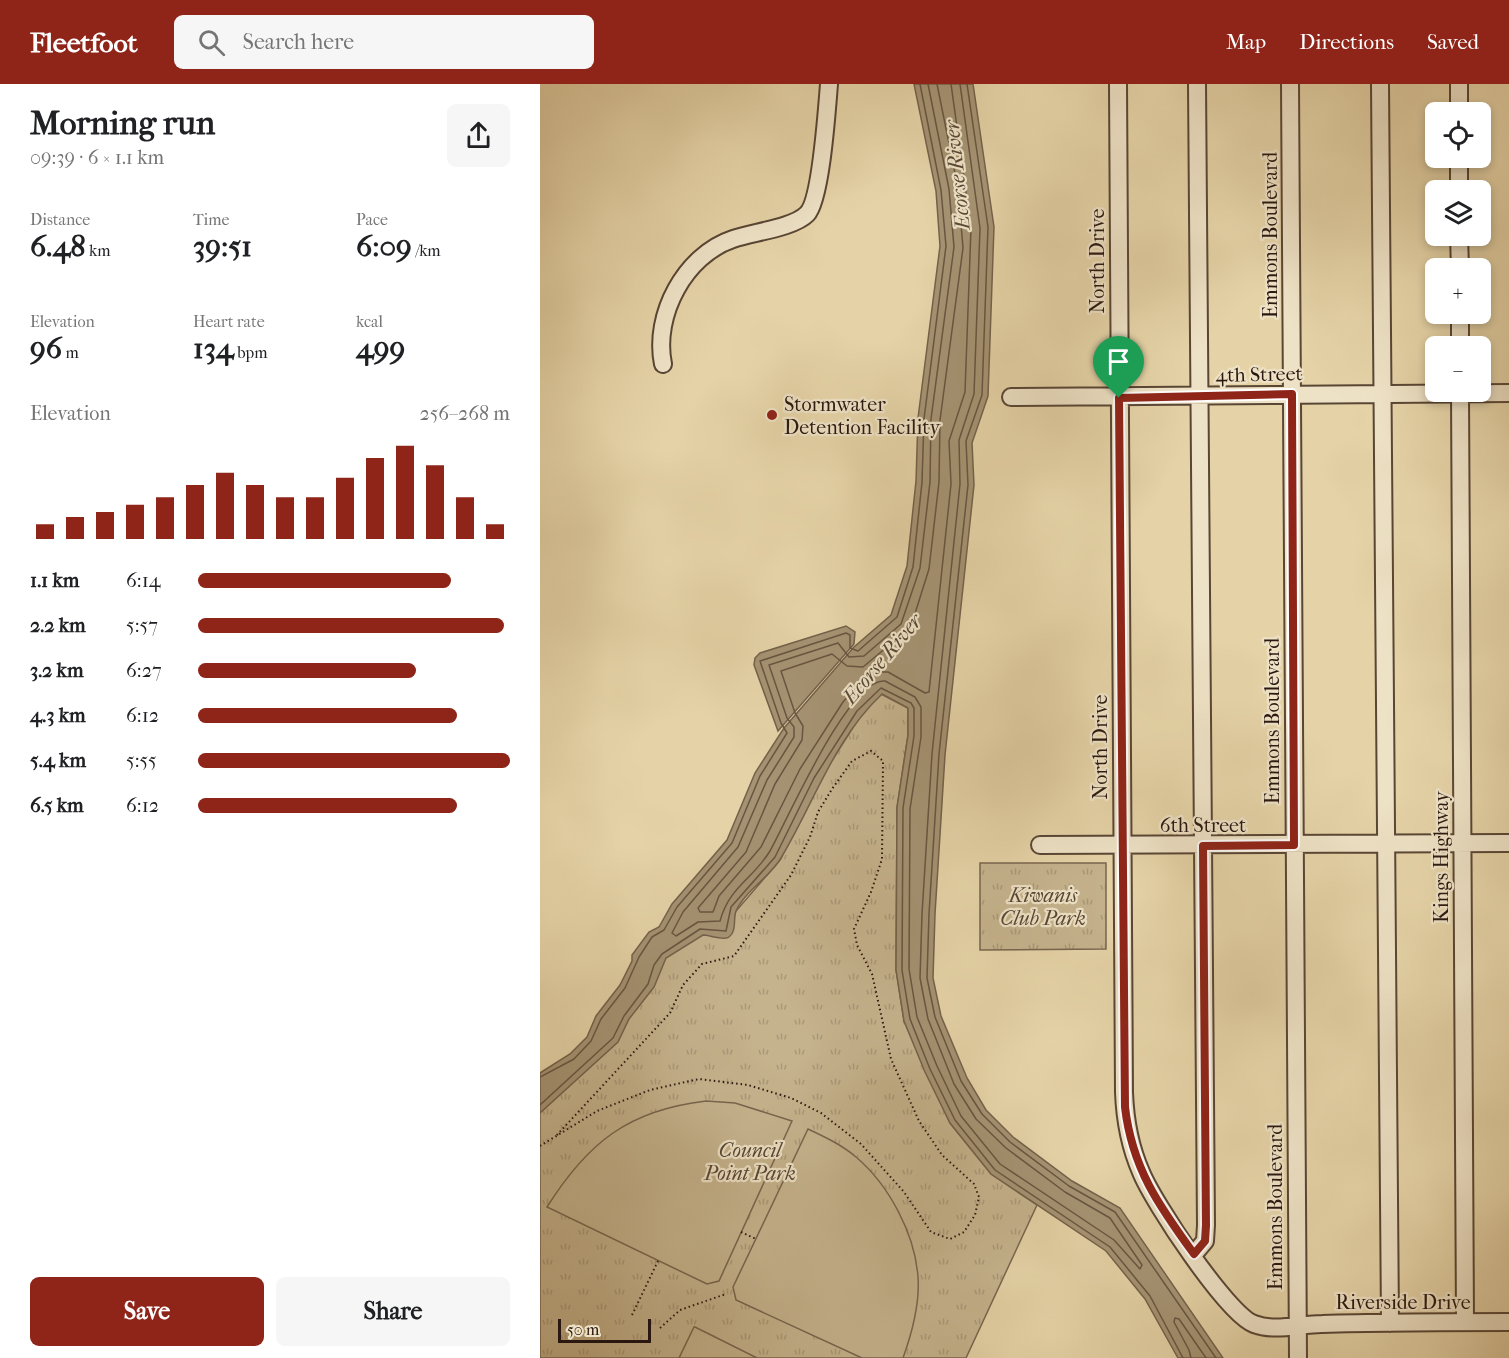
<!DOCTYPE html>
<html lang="en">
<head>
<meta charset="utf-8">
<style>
  :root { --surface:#fff; --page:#f6f6f6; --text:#202124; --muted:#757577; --accent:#8f2418 }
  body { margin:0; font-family:"IM FELL French Canon",serif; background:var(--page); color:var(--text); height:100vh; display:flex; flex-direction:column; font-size:22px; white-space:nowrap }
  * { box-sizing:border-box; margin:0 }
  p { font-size:20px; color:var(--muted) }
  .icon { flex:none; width:33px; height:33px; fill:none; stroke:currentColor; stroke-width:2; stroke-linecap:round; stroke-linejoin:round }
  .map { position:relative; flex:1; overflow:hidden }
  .sheet { display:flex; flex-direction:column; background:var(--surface); width:540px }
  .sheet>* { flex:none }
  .buttons { position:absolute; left:885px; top:18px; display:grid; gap:12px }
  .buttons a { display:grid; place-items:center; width:66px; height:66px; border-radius:9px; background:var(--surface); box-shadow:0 3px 9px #0003; font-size:30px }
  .scale { position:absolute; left:18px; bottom:15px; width:93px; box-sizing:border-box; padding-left:6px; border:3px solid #2a170f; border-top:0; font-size:16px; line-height:21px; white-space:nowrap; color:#2a170f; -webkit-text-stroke:4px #eee2c6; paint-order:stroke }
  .pin { position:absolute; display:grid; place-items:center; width:51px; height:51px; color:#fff; margin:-62px -26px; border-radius:50% 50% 50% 0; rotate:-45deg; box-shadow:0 0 6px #0007 }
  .pin .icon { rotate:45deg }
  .round { display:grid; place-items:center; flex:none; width:63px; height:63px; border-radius:9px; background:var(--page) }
  .summary { display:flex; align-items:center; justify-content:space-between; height:102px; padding:0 30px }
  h1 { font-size:33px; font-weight:700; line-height:45px }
  .metrics { display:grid; grid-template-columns:repeat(3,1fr); gap:9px; height:102px; padding:6px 30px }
  .metrics div { display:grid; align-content:center }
  .metrics b { font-size:30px; font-weight:700 }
  .metrics small { font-size:16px; font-weight:400 }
  .metrics p { font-size:16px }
  .chart { height:168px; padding:12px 30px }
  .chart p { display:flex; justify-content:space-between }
  .chart svg { width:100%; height:108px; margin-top:6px; stroke:var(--accent); stroke-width:6 }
  .action { display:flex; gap:12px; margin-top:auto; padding:12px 30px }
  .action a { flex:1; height:69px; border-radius:9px; background:var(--accent); color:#fff; font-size:24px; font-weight:700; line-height:69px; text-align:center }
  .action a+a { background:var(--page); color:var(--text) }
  ul { padding:0 30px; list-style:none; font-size:20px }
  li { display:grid; grid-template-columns:96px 72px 1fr; align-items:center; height:45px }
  li i { height:15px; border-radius:8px; background:var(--accent) }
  header { display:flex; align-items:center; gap:36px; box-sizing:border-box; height:84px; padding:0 30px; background:var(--accent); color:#fff }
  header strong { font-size:28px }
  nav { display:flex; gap:33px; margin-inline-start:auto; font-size:21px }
  .search { width:420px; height:54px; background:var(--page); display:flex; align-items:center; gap:15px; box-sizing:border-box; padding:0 21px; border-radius:9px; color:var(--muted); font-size:22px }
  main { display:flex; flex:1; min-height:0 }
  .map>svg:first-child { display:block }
</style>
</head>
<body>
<header>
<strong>Fleetfoot</strong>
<div class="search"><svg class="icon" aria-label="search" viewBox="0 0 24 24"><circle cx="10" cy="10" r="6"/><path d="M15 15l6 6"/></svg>Search here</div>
<nav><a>Map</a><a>Directions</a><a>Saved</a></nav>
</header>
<main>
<section class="sheet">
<div class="summary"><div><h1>Morning run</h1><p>09:39 · 6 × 1.1 km</p></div><a class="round"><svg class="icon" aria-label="share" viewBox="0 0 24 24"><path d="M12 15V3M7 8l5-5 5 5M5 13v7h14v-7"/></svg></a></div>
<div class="metrics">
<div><p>Distance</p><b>6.48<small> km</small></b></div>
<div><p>Time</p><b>39:51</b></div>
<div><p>Pace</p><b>6:09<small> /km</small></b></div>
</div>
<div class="metrics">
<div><p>Elevation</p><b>96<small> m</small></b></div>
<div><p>Heart rate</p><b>134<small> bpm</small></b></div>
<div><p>kcal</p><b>499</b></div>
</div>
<div class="chart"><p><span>Elevation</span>256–268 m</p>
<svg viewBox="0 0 160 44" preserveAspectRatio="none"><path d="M5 44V38M15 44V35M25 44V33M35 44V30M45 44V27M55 44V22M65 44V17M75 44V22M85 44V27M95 44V27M105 44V19M115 44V11M125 44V6M135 44V14M145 44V27M155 44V38"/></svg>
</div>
<ul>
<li><b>1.1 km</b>6:14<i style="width:81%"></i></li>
<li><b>2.2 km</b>5:57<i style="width:98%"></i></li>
<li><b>3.2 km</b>6:27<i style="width:70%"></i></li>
<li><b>4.3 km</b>6:12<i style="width:83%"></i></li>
<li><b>5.4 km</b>5:55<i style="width:100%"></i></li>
<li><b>6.5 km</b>6:12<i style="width:83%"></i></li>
</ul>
<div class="action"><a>Save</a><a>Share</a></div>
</section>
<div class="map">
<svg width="969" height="1274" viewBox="0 0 969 1274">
  <defs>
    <pattern id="park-tufts" width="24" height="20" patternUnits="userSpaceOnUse" patternTransform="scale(1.5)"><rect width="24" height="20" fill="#c5b38d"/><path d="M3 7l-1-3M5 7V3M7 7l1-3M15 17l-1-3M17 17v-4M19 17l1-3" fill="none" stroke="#a99978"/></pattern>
  </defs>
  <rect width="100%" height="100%" fill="#e5d3a7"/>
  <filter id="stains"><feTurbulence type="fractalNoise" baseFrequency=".00333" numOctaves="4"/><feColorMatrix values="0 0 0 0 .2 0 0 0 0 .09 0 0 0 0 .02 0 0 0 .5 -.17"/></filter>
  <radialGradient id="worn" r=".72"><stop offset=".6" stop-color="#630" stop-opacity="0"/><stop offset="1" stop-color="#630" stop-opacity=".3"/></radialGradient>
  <!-- park -->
  <path fill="url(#park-tufts)" stroke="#78654e" stroke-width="1.5" d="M341,610L368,624V651L357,724L356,886L364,937L410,1039L451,1090L497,1121L426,1274H0V1010L50,964L119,843L196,827L240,776L279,697L321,631Z
    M440,779H566V865L440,866Z"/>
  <!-- garden -->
  <path fill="#c5b38d" stroke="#78654e" stroke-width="1.5" d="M166,1017L195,1019L252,1037L179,1197L167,1200L7,1123C48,1058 89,1026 166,1017Z
    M268,1045C285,1053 302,1061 316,1073C349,1101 375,1150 378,1193C380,1221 372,1249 363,1274H322L196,1216L193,1203Z
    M154,1243H155L217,1274H139Z"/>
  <!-- water -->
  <path fill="#a59373" stroke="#74614b" stroke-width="1.5" d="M374,0H433L454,143L448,312L432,359L434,401L405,671L395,830L393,894L401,932L427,994L446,1026L473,1053L532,1097L580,1124L683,1274H638L605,1215L566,1167L451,1090L410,1039L385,988L364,937L356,886L357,723L368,651V624L342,610C294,655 274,719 241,774C230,793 205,807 196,827C193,835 197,847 189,853C185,857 169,851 163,851L126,874L114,903L89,935L78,958L0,1029V989L30,970L47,953L56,932L80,901L92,877V871L109,848L119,843L132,820L187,756L215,689L244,644L314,563L351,531L367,482L376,397L378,334L400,162L396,107Z
    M306,542L315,548L314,560L238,647L214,581L215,574L220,569Z"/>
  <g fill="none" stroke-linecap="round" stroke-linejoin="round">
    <!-- shore -->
    <path stroke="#685541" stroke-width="1.5" d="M388,0L409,105L414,163L391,335L390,398L380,484L361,540L324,572L309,573L298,559L229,581L247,634L254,643V653L227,696L198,763L143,828L132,849L136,852L158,838L180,837C189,803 213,795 230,767C247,737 309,593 345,597L375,613L381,623V653L370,725L369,885L377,933L397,982L421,1032L460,1080L574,1156L600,1185L602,1181L570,1134L525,1108L466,1064L436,1035L414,1000L388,935L380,894L382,830L392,670L420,400L419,356L434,310L440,144L420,0
      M397,0L418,104L423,164L400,336L399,398L389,485L372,539L365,548L323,583L307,582L292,570L241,587L255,629L263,642L262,656L235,700L206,768L158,824L160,828H173L179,812L221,763L260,685L303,618L324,595L336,588H348L385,609L389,608L411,400L409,357L425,308L431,144L411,0
      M427,0L448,143L442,311L426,357L428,401L399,670L389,830L387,894L395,933L421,997L442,1030L470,1058L529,1102L575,1128L676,1274
      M0,993L34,975L51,957L61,935L85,904L99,873L112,853L124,846L137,823L192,759L220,692L247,649L241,639L220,577L306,549L310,551V564L318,567L357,533L373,483L382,398L384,335L406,162L401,106L380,0
      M0,1021L73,954L84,932L108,900L114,881L122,870L160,845L186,847L191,823L235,773L274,694L317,627L341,604L371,619L374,624V652L363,724L362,886L370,935L390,985L415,1036L455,1086L570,1163L610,1212L643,1274
      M651,1274L649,1266L634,1238L635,1234L639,1235L666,1274"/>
    <defs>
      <path id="minor" d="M578,0L584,1008C585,1036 590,1063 601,1088C613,1118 687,1230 714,1240C735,1248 760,1240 782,1240C844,1238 907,1238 969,1238
        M750,0L758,1274
        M840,0L850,1239
        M919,0V28
        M919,74V106
        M919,152L920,184
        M920,230V262
        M123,280C113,231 145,171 193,155C213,148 253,144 267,130C281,116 287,24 289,0
        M920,308L925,1238
        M471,313L969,309
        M500,761L969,759
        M654,1170L665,1157L666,1141L657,0"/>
    </defs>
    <!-- minor casing -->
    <use href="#minor" stroke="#594635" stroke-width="20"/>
    <!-- path -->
    <path stroke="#2a170f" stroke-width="2" stroke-dasharray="1.5 3" stroke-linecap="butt" d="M0,1062L57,1027L110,1006L159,995L208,1001L251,1014L281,1029L321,1060L364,1108L391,1148L410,1155L424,1148L435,1131L439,1113L434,1100L402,1071L379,1037L351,975L332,890L317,861L314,845L331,808L342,775L343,677L331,667L312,677L292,705L278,728L270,753L251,791L194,872L162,880L143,901L130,929L16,1052
      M201,1148L216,1155
      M92,1231L118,1177
      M120,1244L140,1226L186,1210"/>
    <!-- minor -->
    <use href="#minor" stroke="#eee2c6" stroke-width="16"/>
  </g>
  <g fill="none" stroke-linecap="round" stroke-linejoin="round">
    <defs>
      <path id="route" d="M752,310L754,761L663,762L666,1141L665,1157L654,1170C619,1122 592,1084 585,1023L579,314Z"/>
    </defs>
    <!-- route casing -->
    <use href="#route" stroke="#fff" stroke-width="12"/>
    <!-- route -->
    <use href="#route" stroke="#8f2418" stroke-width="8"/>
  </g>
  <!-- markers -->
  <circle fill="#8f2418" stroke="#eee2c6" stroke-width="2" cx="232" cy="331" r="6"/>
  <g text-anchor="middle" stroke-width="4.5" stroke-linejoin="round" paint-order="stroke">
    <!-- street labels -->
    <g font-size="20" fill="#2a170f" stroke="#eee2c6">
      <text transform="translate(730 151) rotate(-90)" y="7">Emmons Boulevard</text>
      <text transform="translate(557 177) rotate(-90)" y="7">North Drive</text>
      <text transform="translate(719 290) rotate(-1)" y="7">4th Street</text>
      <text transform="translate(732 637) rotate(-90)" y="7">Emmons Boulevard</text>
      <text transform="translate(560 663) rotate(-90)" y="7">North Drive</text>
      <text x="663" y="748">6th Street</text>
      <text transform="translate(901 773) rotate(-90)" y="7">Kings Highway</text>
      <text transform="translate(735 1123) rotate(-90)" y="7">Emmons Boulevard</text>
      <text x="863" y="1225">Riverside Drive</text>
    </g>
    <!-- poi labels -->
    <g font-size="20" fill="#2a170f" stroke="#eee2c6" text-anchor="start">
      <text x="244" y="327">Stormwater<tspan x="244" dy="23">Detention Facility</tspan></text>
    </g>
    <!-- park labels -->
    <g font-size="20" font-style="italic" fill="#584635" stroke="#eee2c6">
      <text x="503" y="818">Kiwanis<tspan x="503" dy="23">Club Park</tspan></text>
      <text x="210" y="1073">Council<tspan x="210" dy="23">Point Park</tspan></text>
    </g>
    <!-- water labels -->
    <g font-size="21" font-style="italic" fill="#5b4937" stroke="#eee2c6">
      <text transform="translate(417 91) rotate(-96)" y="7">Ecorse River</text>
      <text transform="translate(342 575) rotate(-50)" y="7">Ecorse River</text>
    </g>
  </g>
  <rect width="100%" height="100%" filter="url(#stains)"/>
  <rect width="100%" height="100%" fill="url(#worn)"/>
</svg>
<div class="buttons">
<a><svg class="icon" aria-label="locate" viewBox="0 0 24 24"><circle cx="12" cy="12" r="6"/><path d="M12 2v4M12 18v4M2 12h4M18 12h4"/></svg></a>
<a><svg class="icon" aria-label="layers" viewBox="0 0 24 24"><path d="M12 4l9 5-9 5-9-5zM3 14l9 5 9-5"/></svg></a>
<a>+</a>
<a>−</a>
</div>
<div class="scale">50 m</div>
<div class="pin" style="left:579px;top:314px;background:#1e9e55"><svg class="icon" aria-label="arrive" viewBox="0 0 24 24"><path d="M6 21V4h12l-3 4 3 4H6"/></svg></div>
</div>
</main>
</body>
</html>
